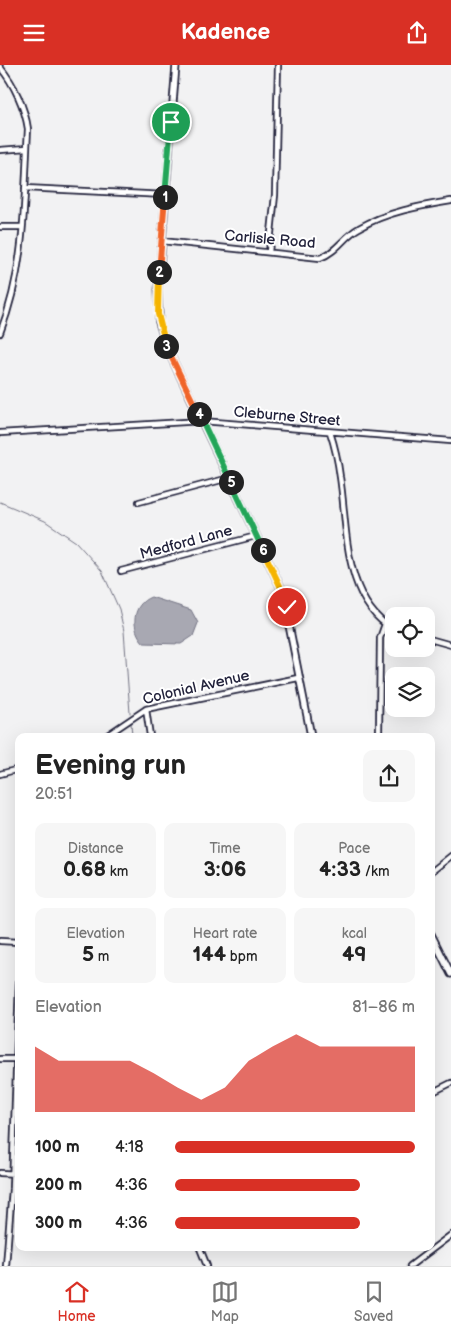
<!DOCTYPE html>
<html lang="en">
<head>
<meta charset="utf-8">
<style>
  :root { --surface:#fff; --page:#f6f6f6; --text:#222; --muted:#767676; --line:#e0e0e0; --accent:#d93025 }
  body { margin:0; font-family:"Balsamiq Sans",sans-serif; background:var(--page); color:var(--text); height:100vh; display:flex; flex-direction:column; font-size:19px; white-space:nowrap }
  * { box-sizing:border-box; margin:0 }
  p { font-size:16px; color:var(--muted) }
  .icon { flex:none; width:28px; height:28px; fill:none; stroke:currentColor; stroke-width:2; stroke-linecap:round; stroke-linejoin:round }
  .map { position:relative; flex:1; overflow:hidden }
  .details { position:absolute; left:15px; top:668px; width:420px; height:518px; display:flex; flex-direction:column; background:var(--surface); border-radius:10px; box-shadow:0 5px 20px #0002 }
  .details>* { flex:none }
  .controls { position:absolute; left:385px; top:542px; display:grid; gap:10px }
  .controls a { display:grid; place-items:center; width:50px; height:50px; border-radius:10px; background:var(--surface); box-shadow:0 5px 20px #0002; font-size:25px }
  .pin { position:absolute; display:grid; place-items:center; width:42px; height:42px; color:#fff; margin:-21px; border:2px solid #fff; border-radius:50%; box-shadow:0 1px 5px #0007 }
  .km { position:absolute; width:25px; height:25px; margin:-12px; border-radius:50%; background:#222; color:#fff; font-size:14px; line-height:25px; text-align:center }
  .round { display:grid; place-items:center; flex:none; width:52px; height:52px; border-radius:10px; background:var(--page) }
  .summary { display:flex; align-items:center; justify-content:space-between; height:85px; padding:0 20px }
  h1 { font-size:28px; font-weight:600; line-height:38px }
  .metrics { display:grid; grid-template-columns:repeat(3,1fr); gap:8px; height:85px; padding:5px 20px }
  .metrics div { display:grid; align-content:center; border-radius:10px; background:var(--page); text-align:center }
  .metrics b { font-size:21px; font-weight:600 }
  .metrics small { font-size:14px; font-weight:400 }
  .metrics p { font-size:14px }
  .chart { height:140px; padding:10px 20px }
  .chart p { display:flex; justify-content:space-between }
  .chart svg { width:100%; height:90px; margin-top:5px; fill:var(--accent); opacity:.7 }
  ul { padding:0 20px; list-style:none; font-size:16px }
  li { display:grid; grid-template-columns:80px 60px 1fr; align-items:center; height:38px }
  li i { height:12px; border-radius:6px; background:var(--accent) }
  header { display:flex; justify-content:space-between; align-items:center; height:65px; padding:0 20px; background:var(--accent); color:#fff; font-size:22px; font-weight:600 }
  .menu { display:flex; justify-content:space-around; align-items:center; height:70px; border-top:1px solid var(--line); background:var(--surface); font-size:14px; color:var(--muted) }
  .menu a { display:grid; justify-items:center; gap:2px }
  .menu .on { color:var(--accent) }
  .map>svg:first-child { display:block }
</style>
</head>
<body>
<header><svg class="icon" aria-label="menu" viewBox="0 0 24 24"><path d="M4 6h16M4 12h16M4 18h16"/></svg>Kadence<svg class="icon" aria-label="share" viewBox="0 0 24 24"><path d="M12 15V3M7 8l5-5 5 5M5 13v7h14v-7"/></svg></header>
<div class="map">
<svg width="451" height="1201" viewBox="0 0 451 1201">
  <rect width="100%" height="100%" fill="#f2f2f3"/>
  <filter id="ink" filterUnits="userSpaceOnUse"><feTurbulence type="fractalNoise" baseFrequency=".02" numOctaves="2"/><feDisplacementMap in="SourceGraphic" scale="10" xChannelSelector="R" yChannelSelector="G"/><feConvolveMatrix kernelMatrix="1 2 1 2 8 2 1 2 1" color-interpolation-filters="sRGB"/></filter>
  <g filter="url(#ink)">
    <!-- water -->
    <path fill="#a8a8b2" stroke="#727282" d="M151,532L191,545L198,558L193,571L181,579L144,578C130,564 132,539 151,532Z"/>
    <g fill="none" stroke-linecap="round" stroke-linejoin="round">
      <!-- stream -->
      <path stroke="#727282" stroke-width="1" d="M0,437L45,456L76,477L102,506L119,544L124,566L130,648
        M131,658L132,671"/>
      <defs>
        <path id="minor" d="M0,2C14,19 25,43 28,64C24,135 26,202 0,268
          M0,85L27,83
          M25,123L165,130
          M0,162H22
          M162,176L320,193C337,187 344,171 359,163C386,147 420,141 451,136
          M269,187L275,130L278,0
          M330,367C335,382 338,396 340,412C348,463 342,534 394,565
          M0,368L202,356L451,376
          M139,437L229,413
          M121,506L256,471
          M426,573L451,580
          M146,644L150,671
          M106,671L146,644L298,613
          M379,671L380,573L385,559
          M0,709L19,704
          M431,807L451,791
          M0,876L19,877
          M0,994H19
          M431,1028L451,1018
          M0,1108L19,1109
          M199,1181L207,1201
          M6,1201L12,1124L19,917
          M410,1201L451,1170"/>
        <path id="tertiary" d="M176,0L158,225L159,257L167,283L282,525L311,671
          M431,869L451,909"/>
      </defs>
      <!-- minor casing -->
      <use href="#minor" stroke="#22223b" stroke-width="8"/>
      <!-- tertiary casing -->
      <use href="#tertiary" stroke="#22223b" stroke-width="9"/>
      <!-- minor -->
      <use href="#minor" stroke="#fff" stroke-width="4.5"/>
      <!-- tertiary -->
      <use href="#tertiary" stroke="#fff" stroke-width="5.5"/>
    </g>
  </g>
  <g fill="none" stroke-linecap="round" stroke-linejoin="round" filter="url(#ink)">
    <defs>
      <path id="split-1" d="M165,132L171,57"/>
      <path id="split-2" d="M159,207L165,132"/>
      <path id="split-3" d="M159,207L158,249L166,281"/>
      <path id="split-4" d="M166,281L199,349"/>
      <path id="split-5" d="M199,349L231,417"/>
      <path id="split-6" d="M231,417L263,485"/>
      <path id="split-7" d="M263,485L282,525L287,542"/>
    </defs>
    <!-- split-1 casing -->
    <use href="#split-1" stroke="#fff" stroke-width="10"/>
    <!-- split-2 casing -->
    <use href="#split-2" stroke="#fff" stroke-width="10"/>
    <!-- split-3 casing -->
    <use href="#split-3" stroke="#fff" stroke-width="10"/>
    <!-- split-4 casing -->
    <use href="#split-4" stroke="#fff" stroke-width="10"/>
    <!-- split-5 casing -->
    <use href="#split-5" stroke="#fff" stroke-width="10"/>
    <!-- split-6 casing -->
    <use href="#split-6" stroke="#fff" stroke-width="10"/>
    <!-- split-7 casing -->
    <use href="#split-7" stroke="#fff" stroke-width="10"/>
    <!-- split-1 -->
    <use href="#split-1" stroke="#22a559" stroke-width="6"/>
    <!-- split-2 -->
    <use href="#split-2" stroke="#f0652b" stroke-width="6"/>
    <!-- split-3 -->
    <use href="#split-3" stroke="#f5b400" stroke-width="6"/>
    <!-- split-4 -->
    <use href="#split-4" stroke="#f0652b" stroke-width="6"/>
    <!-- split-5 -->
    <use href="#split-5" stroke="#22a559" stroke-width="6"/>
    <!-- split-6 -->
    <use href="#split-6" stroke="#22a559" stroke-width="6"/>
    <!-- split-7 -->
    <use href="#split-7" stroke="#f5b400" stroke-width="6"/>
  </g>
  <g text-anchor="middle" stroke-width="4" stroke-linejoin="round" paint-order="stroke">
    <!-- street labels -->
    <g font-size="15" fill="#22223b" stroke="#fff">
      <text transform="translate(270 174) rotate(5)" y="5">Carlisle Road</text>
      <text transform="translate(287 351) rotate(5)" y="5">Cleburne Street</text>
      <text transform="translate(186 477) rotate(-15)" y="5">Medford Lane</text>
      <text transform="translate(196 622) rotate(-13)" y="5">Colonial Avenue</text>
    </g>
  </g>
</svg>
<div class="controls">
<a><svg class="icon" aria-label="locate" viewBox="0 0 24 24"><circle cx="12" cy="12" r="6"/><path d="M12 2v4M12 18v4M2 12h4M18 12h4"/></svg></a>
<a><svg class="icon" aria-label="layers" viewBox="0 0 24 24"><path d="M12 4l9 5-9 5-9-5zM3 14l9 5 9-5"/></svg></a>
</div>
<div class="pin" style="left:171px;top:57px;background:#1e9e55"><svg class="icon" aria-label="arrive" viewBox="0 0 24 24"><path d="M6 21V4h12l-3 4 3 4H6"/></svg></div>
<div class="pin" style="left:287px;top:542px;background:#d93025"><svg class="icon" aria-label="check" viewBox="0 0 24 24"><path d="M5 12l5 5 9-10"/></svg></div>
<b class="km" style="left:165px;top:132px">1</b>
<b class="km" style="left:159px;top:207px">2</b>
<b class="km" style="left:166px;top:281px">3</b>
<b class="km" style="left:199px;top:349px">4</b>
<b class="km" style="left:231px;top:417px">5</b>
<b class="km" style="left:263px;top:485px">6</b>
<section class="details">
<div class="summary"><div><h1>Evening run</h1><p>20:51</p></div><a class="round"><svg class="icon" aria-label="share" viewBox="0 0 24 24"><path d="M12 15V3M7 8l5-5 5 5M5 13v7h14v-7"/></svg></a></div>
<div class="metrics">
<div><p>Distance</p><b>0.68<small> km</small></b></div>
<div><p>Time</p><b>3:06</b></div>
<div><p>Pace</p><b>4:33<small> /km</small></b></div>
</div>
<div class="metrics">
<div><p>Elevation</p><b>5<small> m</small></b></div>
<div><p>Heart rate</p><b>144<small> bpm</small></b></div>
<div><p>kcal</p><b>49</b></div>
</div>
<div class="chart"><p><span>Elevation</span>81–86 m</p>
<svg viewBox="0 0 160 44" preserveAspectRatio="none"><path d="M0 44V12L10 19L20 19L30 19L40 19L50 25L60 32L70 38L80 32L90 19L100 12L110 6L120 12L130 12L140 12L150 12L160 12V44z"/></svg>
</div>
<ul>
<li><b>100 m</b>4:18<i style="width:100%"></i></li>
<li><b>200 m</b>4:36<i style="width:77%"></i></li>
<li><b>300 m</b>4:36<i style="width:77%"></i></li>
</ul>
</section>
</div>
<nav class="menu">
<a class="on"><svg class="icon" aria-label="home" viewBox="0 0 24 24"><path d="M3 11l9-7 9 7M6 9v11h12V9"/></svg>Home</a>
<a><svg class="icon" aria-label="map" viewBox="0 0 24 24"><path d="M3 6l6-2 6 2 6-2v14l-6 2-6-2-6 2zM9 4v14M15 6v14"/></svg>Map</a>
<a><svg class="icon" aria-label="saved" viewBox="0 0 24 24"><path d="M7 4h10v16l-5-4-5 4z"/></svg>Saved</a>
</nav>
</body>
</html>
